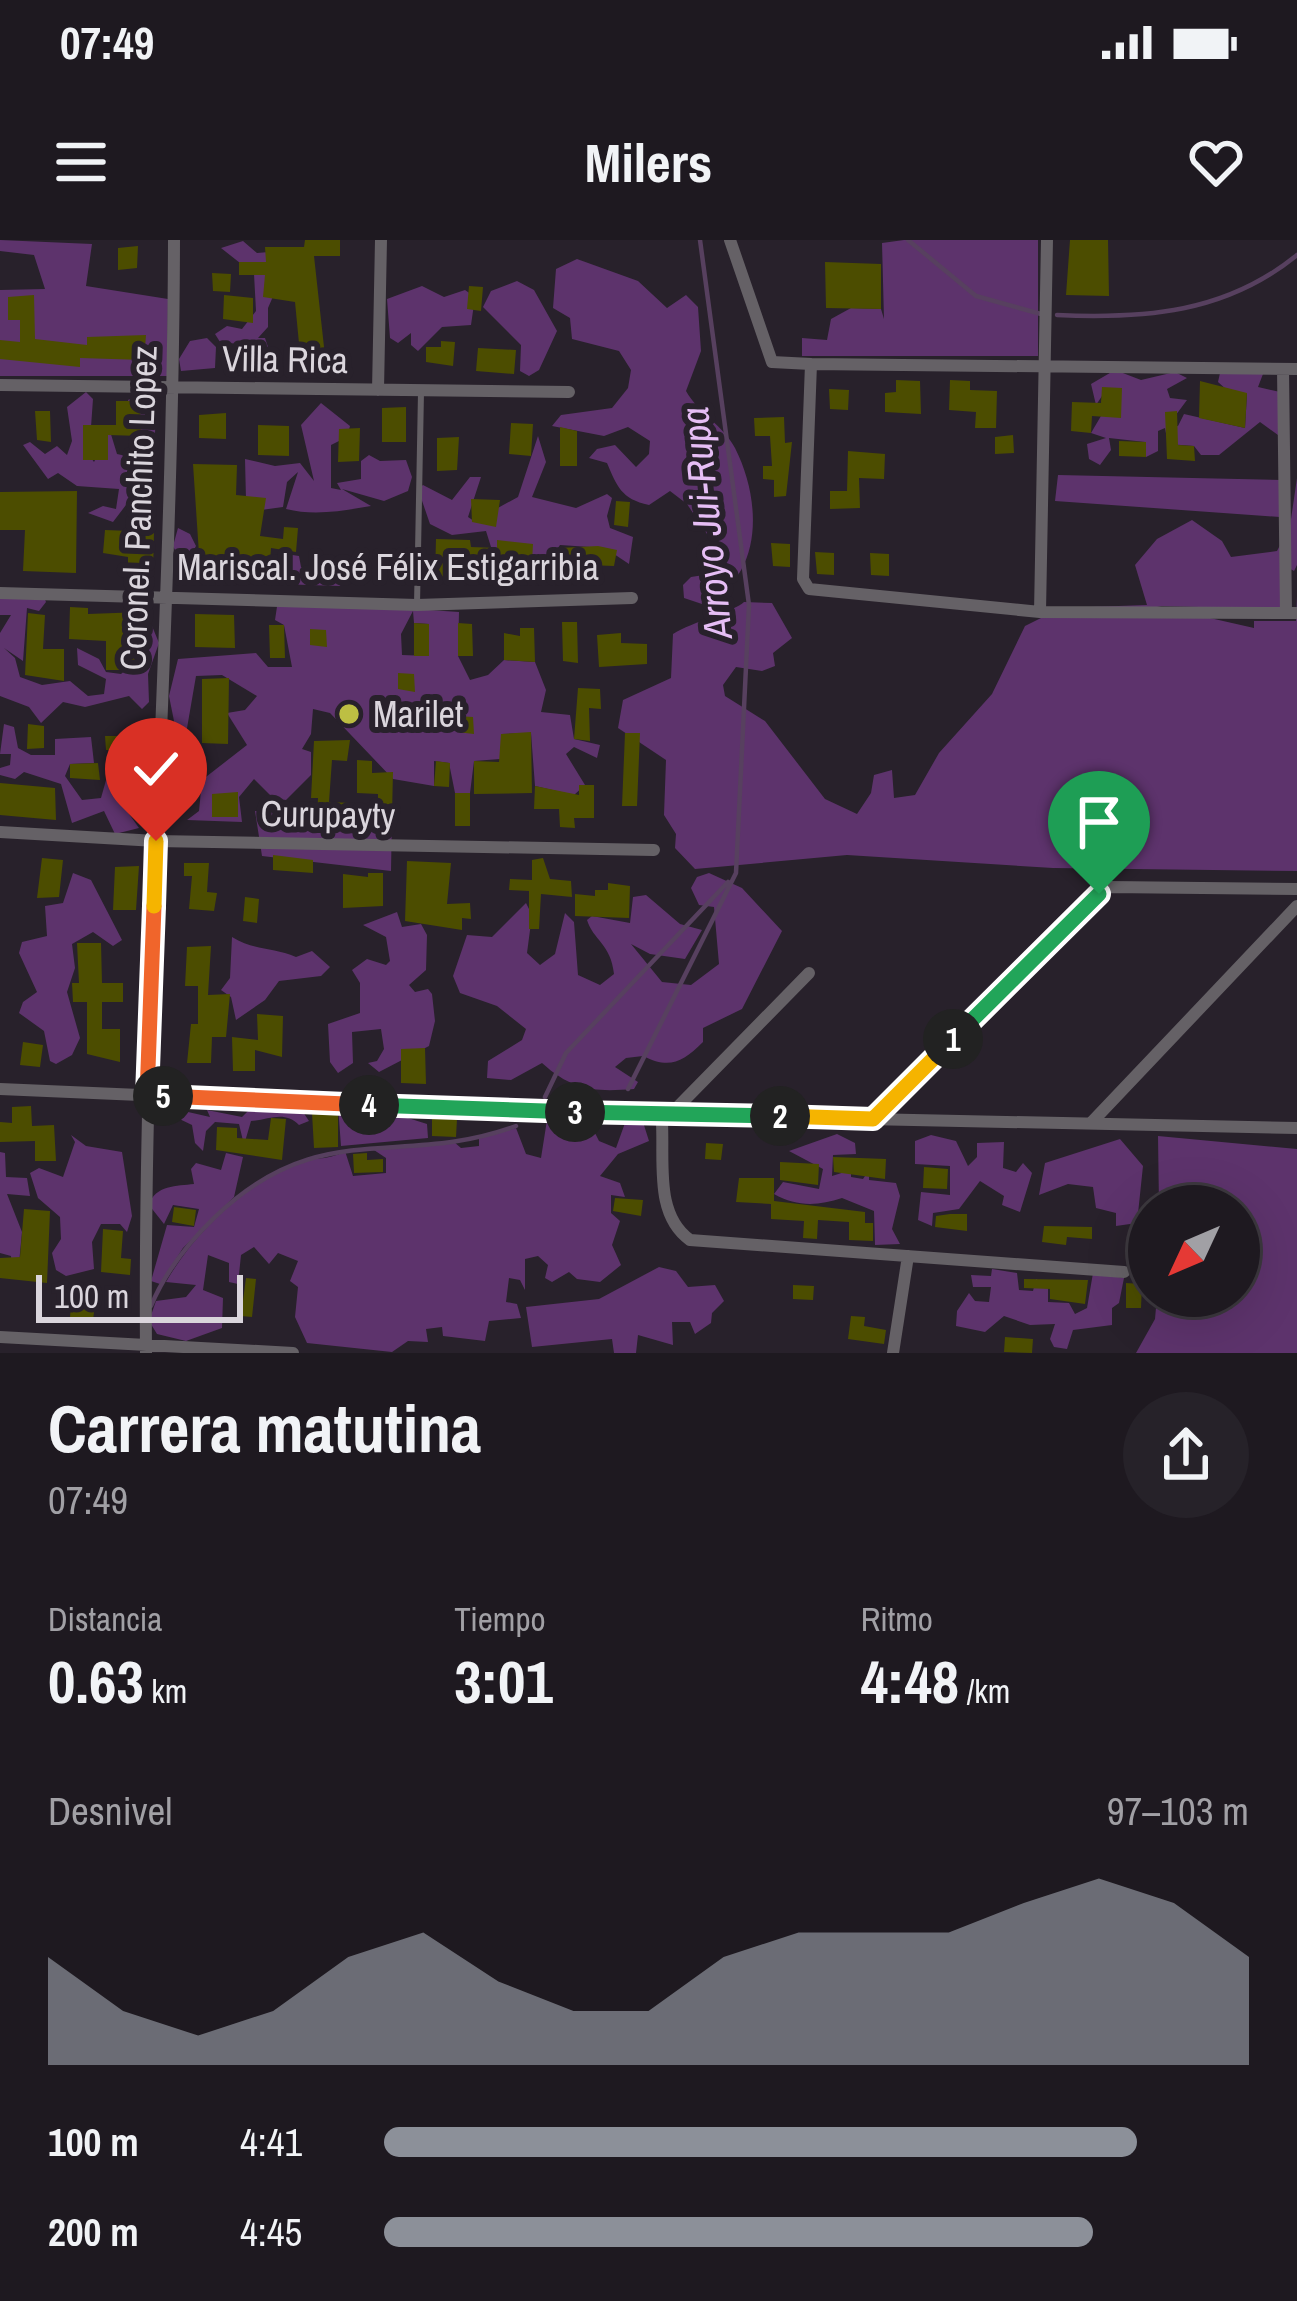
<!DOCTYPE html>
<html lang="es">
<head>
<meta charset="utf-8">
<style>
  :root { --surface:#1e1920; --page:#262229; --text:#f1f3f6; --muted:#a1a0a5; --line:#3c383e; --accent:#8c9099 }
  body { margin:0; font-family:"Archivo Narrow",sans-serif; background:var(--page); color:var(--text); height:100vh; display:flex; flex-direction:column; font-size:45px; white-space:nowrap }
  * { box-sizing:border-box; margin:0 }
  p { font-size:39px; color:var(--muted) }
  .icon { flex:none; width:66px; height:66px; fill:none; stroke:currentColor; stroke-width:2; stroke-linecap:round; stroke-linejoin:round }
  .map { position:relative; height:1113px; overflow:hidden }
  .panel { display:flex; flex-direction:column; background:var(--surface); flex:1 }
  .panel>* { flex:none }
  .needle { width:78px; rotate:226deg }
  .buttons { position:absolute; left:1128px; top:945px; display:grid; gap:24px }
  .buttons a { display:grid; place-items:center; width:132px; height:132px; border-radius:50%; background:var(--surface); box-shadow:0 12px 48px #0002,0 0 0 3px var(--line); font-size:60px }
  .scale { position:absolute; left:36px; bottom:30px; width:207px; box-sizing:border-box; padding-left:12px; border:6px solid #dad5dc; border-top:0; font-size:33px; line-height:42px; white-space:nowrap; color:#dad5dc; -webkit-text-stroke:9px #28212b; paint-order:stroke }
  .pin { position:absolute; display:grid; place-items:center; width:102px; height:102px; color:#fff; margin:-123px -51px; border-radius:50% 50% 50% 0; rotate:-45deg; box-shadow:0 0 12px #0007 }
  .pin .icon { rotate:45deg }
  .km { position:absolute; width:60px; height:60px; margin:-30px; border-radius:50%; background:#222; color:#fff; font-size:33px; line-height:60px; text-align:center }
  .round { display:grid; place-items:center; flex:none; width:126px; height:126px; border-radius:63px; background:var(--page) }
  .summary { display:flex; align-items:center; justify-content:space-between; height:204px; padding:0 48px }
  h1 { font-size:66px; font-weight:800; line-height:90px }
  .stats { display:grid; grid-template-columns:repeat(3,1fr); gap:18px; height:204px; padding:12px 48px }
  .stats div { display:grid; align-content:center }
  .stats b { font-size:60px; font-weight:800 }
  .stats small { font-size:33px; font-weight:400 }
  .stats p { font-size:33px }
  .chart { height:336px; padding:24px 48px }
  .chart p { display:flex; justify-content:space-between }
  .chart svg { width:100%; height:216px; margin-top:12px; fill:var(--accent); opacity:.7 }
  ul { padding:0 48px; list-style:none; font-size:39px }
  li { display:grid; grid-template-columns:192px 144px 1fr; align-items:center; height:90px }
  li i { height:30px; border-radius:15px; background:var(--accent) }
  .status { display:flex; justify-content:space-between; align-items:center; height:84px; padding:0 60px; background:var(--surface); direction:ltr }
  .status svg { height:33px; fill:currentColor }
  header { display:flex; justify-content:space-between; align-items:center; height:156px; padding:0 48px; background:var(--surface); font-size:54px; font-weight:800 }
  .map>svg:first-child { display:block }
</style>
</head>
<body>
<div class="status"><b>07:49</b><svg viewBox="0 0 49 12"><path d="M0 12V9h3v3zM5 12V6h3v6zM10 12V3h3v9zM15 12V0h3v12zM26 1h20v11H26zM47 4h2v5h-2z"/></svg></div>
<header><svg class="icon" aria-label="menu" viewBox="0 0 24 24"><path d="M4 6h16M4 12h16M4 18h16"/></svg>Milers<svg class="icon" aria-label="heart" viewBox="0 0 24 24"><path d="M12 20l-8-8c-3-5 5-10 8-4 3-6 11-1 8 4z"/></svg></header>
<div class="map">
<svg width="1297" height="1113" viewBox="0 0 1297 1113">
  <rect width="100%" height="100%" fill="#28212b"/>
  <!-- green -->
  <path fill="#5d336c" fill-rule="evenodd" d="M0,0L92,4L86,46L168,59L167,136H0V50L45,49L34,15L0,11Z
    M904,0H1038V116H802V98L827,100L831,79L851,68L881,69L884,79L882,3Z
    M243,1L257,13L269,12L278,45L268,68V87L258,98H265L268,107L263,118H247L239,104L220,102L215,94L227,86L242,89L256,71L254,34L221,8Z
    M577,19L638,41L667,68L686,55L698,67L701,111L686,151C698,173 724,186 735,208C762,261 764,339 702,364L684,358L683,345L691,337L710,334L719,312L687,264L670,251L649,265C621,259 617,246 607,223L589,218L597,209L615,205L636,227L649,214L650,201L628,187L604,196L552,186L561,175L612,168L628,148L631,130L619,111L572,99L570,78L553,68L556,29Z
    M517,41L534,50L557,91L539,130L529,136L520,131L521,105L483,67L491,51Z
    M422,46L444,57L465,50L475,57L471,85L442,87L418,111L411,105V93L398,103L390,98L387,59Z
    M207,98L216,107L215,128L181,131L179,119L190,101Z
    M1115,130L1141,140L1175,132L1187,138L1167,149L1170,158L1187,160L1167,187L1178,186L1184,174L1245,188L1247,154L1228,151L1218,142L1220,133L1263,134L1258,147L1280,152L1278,195L1260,182L1219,215H1201L1194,206L1168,204L1165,188L1158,191V211L1146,217L1145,202L1109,198L1111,210L1100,225L1089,219L1087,204L1106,198L1091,193L1101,176L1102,156L1096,165L1091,144Z
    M86,152L93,159L89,215L94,222L110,191L117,214L135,218L140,210L128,160L141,153L156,165L154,222L131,242L129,261L113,282L88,273L103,266L116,269L119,249L77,246L58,233L48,239L23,205L30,202L45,214L57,206L67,215L72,201L67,167Z
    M321,163L350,186L347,197L331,205V248L341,250L337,243L361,239V221L369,215L380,221L406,220L412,237L408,251L384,261L342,249L371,266C342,271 314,276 286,269L298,232L287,242L283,267L261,270L246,260L245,219L275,226L300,223L314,241L301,185Z
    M538,196L546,222L532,257L576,268L607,254L612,258L607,276L610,288L633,297L629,324L605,308L560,305L543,330L527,312L491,307L486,291L452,295L430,284L418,249L423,245L452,260L470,237H481L468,277L474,281L518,257Z
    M1058,235L1282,240L1280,277L1055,261Z
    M1297,238V325L1294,331L1287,327L1282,369L1157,366L1254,388V381H1296L1297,356V631L1053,628L847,615L695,629L675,608L676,594L664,575L666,520L618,488L623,460L671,438L673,394C692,382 735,371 744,362L772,363L792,398L773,413L775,426L762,431L736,427L723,445L725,456L765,481L825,559L857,574L871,553L874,535L892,530L894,558L915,555L939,513L992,454L1025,386L1061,368L1147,365L1135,325L1157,299L1192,280L1222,301L1231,317L1277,311L1290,286Z
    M178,288L190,294L196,306L184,328L173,306Z
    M286,314L299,316L301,327L345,333L340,346L250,343L257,324L278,325Z
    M0,357H44L46,362L39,371L27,368L23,421L4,408L15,418L20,437L42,445L70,441L88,456L104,454L106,439L78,425L77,408L99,419L106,432L121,434L131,425L142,426L145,390L152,386L159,403L148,434L149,462L142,469L129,456L85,467L63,462L41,483L29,467L0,456V393L11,375H0Z
    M278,360L459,372L458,416L470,440L488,435L504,420L535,422L546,450L541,472L570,475L574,499L600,505L597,518L574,507L566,514L585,545L574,555L535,546L531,493L502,494L500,519L474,521L470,553H455L449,523L434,521V546L393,539L330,473L313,469L311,494L302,509L311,512V535L286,560L273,558L254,539L239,557L242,582L187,580L199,571L202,540L247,505L227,473L245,470L257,456L222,435L196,436L186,494L178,501L169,456L178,419L256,413L268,427H292L284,385L275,380ZM413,371L414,383L429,384V416L402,415L401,394Z
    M4,484L14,487L18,508L31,515H55V499L91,497L94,523L70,524L65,536L82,560L101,558L112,519L146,513L152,524L139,538L150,559L148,572L130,544L117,557L139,588L115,594L104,571L72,583L61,544L24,532L15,539L0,535V528L10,525L11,514H0Z
    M255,571L392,575L391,631L262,616Z
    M73,633L91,640L122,700L113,706L93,692L72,704L75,728L67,752L80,798L72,815L56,824L50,821L44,791L19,773L23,762L37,752L19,713L22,702L47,696L45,666L63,663Z
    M709,633L742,648L782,691L742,769L703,788V802C682,823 669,829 643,816L626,818L615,827L638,842L634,849C595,852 573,851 542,823L511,840L487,838L488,821L522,800L526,789L497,766L460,753L453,736L467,695L492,697L526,663L532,675L527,713L540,725L555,714L565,673L574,682L578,735L600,745L614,734C611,704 593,700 587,680L592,676L630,683L633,657L646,655L680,684L702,690L685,719L650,714L631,704L662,742L691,745L719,724L714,667L699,665L691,648L697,637Z
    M397,672L402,687L421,684L427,695L426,730L409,745L415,752L428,749L432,754L435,781L429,806L379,832L368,823L377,821L384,809L381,789L352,792L353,823L338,833L330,822L328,784L360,773V743L352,730L367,719L386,725L390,721L386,697L363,685Z
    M232,697C255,711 273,707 296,717L312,711L330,727L321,736L279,741L265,760L236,780L231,757L221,750L230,738Z
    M254,865L303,872L309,881L299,885C284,870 269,880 251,881L244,905L239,884L215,882L206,891L203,911L195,903L192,885L167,873L175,869L210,877L207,870L242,877Z
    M338,866L373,867L427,884L428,898L341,906Z
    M588,879L599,901L616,908L625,883L643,882L649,901L618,914L600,936L620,943L625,957L611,955V973L620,981L612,1005L621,1025L600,1042L577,1039L569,1032L552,1042L545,1038L548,1025L538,1016L525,1019V1050L520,1040L509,1038L506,1062L517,1064L521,1078L489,1081L485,1101L443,1096L442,1087L426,1089L428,1102L408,1101L392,1112L307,1103L295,1077L298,1047L290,1041L298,1021L278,1013L269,1024L254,1007L241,1015L238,1044L229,1042V1023L208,1015L203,1050L223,1058L222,1088L186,1101L157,1094L149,1081L156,1061L186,1057L196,1045L166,1042C194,993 240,950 291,925C309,916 327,922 345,911L353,936L386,933V918L371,908L454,902L461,908L479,906V898L516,888L526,914L541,918L547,880Z
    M837,894L855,903L856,914L833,915L832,936L851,930V937L863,939L869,930V940L896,943L900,956L892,989L900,1004L875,1005L874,971L842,958C818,966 797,967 774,954L783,942L819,949L823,929L789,911Z
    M71,895L86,906L122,912L132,976L127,992L120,984H101L92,1002L94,1029L66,1036L56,1030L52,1013L61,999L60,977L38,958L30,933L39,928L63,937L75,902Z
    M931,895L956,901L968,926L977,917V903L1004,902L1003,928L1016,932L1023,923L1032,933L1020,972L1002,965L1004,956L980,941L959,969L933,973L932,986L918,980L921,952L950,955V926L915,924V901Z
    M1158,896L1297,909V1113H1136L1155,1079L1157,1056H1239V966H1159Z
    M1120,899L1143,926L1137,983L1116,986V973L1096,968L1093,947L1068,944L1039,955L1045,923Z
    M0,912L5,913L6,937L27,938L30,956L7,954L22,992L18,1034L12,1035L11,1016L0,1013Z
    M226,913L243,917L234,957L183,1008L160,1044L151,1041L167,985L194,987L199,969L173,965L164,984L149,965C155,945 177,946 194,944L191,929L196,923L221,930Z
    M659,1027L676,1031L688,1047L715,1045L724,1061L712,1073L711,1083L695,1094L690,1082H672L673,1105L638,1095L636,1113H614L612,1099L532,1107L526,1067L599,1059Z
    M992,1029L1017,1033L1019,1050L1033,1051L1036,1039L1048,1045V1062L1069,1063L1075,1074L1087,1068L1093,1033L1124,1038L1119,1063L1112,1068V1085L1073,1090L1067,1109L1054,1107L1050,1099L1055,1084L1030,1085L1004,1076L985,1092L956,1086L957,1071L969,1053L975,1061L989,1062L991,1047H973L971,1035L991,1036Z"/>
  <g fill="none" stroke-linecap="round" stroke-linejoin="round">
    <!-- stream -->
    <path stroke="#57405f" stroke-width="4.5" d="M908,0L976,56L1041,74
      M1057,75C1145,79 1226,73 1297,15
      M628,849L736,633L749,365L700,0
      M545,857L566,813L728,642
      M151,1066C165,1032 188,1003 215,977C321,875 399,929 516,886"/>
  </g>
  <!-- building -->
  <path fill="#4c4d00" d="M305,0H340V16H314L326,125L301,124L295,62L263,57L265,35H239V22H266L265,7H304Z
    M1070,0H1108L1109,56L1066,55Z
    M138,6L137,28L118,30V8Z
    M825,22L881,24V69L826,68Z
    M212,33L231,34L230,52L213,51Z
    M469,46L483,47L481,71L467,69Z
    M34,55L35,99L87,105V97L146,95L144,120L80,118V127L0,119V100L20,102V80H8V57Z
    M224,55L253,58V83L223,79Z
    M441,101L455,102L453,126L426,122V107H441Z
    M478,108L516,110L514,134L476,131Z
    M896,140L920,141L921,174L885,172V153L896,152Z
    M950,140L970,141V150L997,151L996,188H975L976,172L949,170Z
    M1200,141L1247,153L1245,188L1199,178Z
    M1102,147L1122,148L1121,178L1092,176L1091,193L1071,191L1072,162L1101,163Z
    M829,149L849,150L848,170L830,169Z
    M116,161H140L141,196L108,195V220H83V185H116Z
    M406,167V202H382V168Z
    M35,171H50L51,202L37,200Z
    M1177,171L1178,205L1194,206L1195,221L1167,219L1165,172Z
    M226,173V199L199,198V175Z
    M784,177L785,203L792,202L786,256L774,257V240L763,239V226H772L770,196H755L754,178Z
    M511,183L533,184L531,216L509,214Z
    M258,185L289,186V216L258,215Z
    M560,187L577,191V226H560Z
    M360,188L359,221L338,222L339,189Z
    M1013,195L1014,213L995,214V197Z
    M459,197L457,230L437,231V198Z
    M1119,201L1146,202V217L1119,216Z
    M848,211L885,214L884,239L859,238L860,268L830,269V251H847Z
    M193,224L237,225L236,255L266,258L260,296L283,299L284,287L298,288L296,312L271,308L270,322L234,319V333L200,329Z
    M131,246H155L153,335L128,334V317L103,313L105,290L131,291Z
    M77,251L76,333L23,331L25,290H0V252Z
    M471,259L500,260L496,287L472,282Z
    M616,261L630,262L628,287L614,285Z
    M436,299L470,300L471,307L497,308V300L533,304L532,322L471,324V336L435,337Z
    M771,303L790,304V327L773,326Z
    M598,306L617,310L614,326L559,324V308Z
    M815,312L834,313V335L817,334Z
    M870,313L889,314V336L871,335Z
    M70,367L88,368V374L142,372V422L124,420L122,430H106V401L69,399Z
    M28,373L45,375L43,409H64V441L25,435Z
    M195,374L234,375L235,408L195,407Z
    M562,382H577L578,423L563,421Z
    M414,383L429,384V416H414Z
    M458,383L472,384L473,416H458Z
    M269,385H284L285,418H270Z
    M520,388H534L535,422L504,420V393L520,396Z
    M310,389L326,390L327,407L310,405Z
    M621,393V403L647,404V424L599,427L597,395Z
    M398,433L414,434L415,452L398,449Z
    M229,438L228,504L202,503V439Z
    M578,448L600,449L601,469L589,468L590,501L574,499Z
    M457,476L473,477L474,494L457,492Z
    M28,484L44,486V508L27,509Z
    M531,492L532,553L474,554V521L499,522L501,494Z
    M625,493H640L637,566H622Z
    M105,496H134V512L106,510Z
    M350,500L347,521L332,520L329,562L353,563L351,583L317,582L318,558H311L314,501Z
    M357,520L372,521V533L393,532L392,575H378V554L357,553Z
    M436,521L450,523L449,547L434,546Z
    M98,523L100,540L70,538V524Z
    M0,543L55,548L56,580L0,575Z
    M579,545H594V578H574L575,588L560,587L559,569H534L535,546L579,555Z
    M238,552V577H212V554Z
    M455,553H470V586H455Z
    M273,615L313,620V633L273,630Z
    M42,618L63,620L59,657L37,658Z
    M543,618L550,639L571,641L572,657L541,654L539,689H529V651L509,650L510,639L532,640V620Z
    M407,621L451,623L447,664L470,663L471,679L462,678V690L405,681Z
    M184,623H209L207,652L217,653L214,671L189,669L192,636H184Z
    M139,626L136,670H113L115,627Z
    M368,633H383V666L343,668V634L368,637Z
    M608,643L630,646L629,678L575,676V654L595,656V650H608Z
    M245,657L259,659L257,683L243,681Z
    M77,703H101L102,743H123V762H102V789H120V822L87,814V762H73L72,743H79Z
    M211,706L208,755L230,754L226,797H212L211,823H187L191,784H198V746H185L187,707Z
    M257,774L283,776L282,817L255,810V831H233L232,797L258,800Z
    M23,802L43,805L40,827L20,825Z
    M425,808L426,844L401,843V809Z
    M31,866L32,886L54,885L56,921H35V901L0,902V882L12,883V867Z
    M312,873L338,874V907L314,908Z
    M271,878L286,879L282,920L216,910L217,887L237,888V898L268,900Z
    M432,878L457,879L456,897L432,896Z
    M706,903L723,904L721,920L705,919Z
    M367,913V920L383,919V932L354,933L353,914Z
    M833,917L886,919L885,939L834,932Z
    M780,922L819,924L818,945L780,940Z
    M924,927L948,929L947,949L923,948Z
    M739,938H774V961L865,972V983H873V1001L849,1000V982L818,980L817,999L803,998L804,981L771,979V964L736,962Z
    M615,958L643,960L641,976L613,971Z
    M174,967L196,970L194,986L172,982Z
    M24,969L50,971L47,1043L0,1038V1018L20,1017Z
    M950,974H967V991L935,987L936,976Z
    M1044,986L1092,987V999L1067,997L1066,1005L1042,1002Z
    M103,989L123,991L121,1018L131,1019L130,1035L101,1032Z
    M246,1038L256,1039L252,1077L241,1076Z
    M1024,1039L1088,1040L1085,1064L1050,1059V1049L1024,1048Z
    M1126,1043L1142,1044L1141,1068H1126Z
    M793,1045L814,1046L813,1060L793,1059Z
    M79,1055L96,1057L93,1080L70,1078L71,1063L78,1064Z
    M851,1076L865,1077L864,1086L886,1090L884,1104L848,1099Z
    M1005,1097L1033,1099L1032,1113L1004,1112Z"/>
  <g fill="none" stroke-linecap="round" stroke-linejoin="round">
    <!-- lane -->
    <path stroke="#656166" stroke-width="6" d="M417,365L421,152"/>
    <!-- street -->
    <path stroke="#656166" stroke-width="12" d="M730,0L772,122L811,124L803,339L809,349L1040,372L1297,373
      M811,124L1297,129
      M1283,129L1286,373
      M0,145L569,152
      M378,150L381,0
      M0,353L417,365L632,358
      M1040,372L1047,0
      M0,592L156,601L654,610
      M809,733L662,883C664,924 655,975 690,1000L1124,1032
      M0,849L532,872L1297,888
      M873,879L1109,647L1297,649
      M1091,883L1297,666
      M0,1097L293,1113
      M146,1113C143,742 173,371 174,0
      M893,1113L908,1016"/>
  </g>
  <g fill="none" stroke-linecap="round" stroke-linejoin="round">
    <defs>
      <path id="split-1" d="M953,799L1099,654"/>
      <path id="split-2" d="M780,876L873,879L953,799"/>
      <path id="split-3" d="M575,872L780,876"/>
      <path id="split-4" d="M369,865L575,872"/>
      <path id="split-5" d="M163,856L369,865"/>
      <path id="split-6" d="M154,666L147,856H163"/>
      <path id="split-7" d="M154,666L156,601"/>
    </defs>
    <!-- split-1 casing -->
    <use href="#split-1" stroke="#fff" stroke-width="24"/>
    <!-- split-2 casing -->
    <use href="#split-2" stroke="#fff" stroke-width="24"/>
    <!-- split-3 casing -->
    <use href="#split-3" stroke="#fff" stroke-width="24"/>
    <!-- split-4 casing -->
    <use href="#split-4" stroke="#fff" stroke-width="24"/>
    <!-- split-5 casing -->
    <use href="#split-5" stroke="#fff" stroke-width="24"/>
    <!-- split-6 casing -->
    <use href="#split-6" stroke="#fff" stroke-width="24"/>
    <!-- split-7 casing -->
    <use href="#split-7" stroke="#fff" stroke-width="24"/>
    <!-- split-1 -->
    <use href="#split-1" stroke="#22a559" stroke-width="15"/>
    <!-- split-2 -->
    <use href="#split-2" stroke="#f5b400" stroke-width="15"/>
    <!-- split-3 -->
    <use href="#split-3" stroke="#22a559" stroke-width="15"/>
    <!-- split-4 -->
    <use href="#split-4" stroke="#22a559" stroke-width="15"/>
    <!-- split-5 -->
    <use href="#split-5" stroke="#f0652b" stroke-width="15"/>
    <!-- split-6 -->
    <use href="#split-6" stroke="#f0652b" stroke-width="15"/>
    <!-- split-7 -->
    <use href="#split-7" stroke="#f5b400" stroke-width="15"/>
  </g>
  <!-- markers -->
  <circle fill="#bdbf43" stroke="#28212b" stroke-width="4.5" cx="349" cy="474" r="12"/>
  <g text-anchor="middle" stroke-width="12" stroke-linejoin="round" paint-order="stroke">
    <!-- street labels -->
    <g font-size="36" fill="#dad5dc" stroke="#28212b">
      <text transform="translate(285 119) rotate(1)" y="13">Villa Rica</text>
      <text transform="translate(138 268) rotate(-88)" y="13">Coronel. Panchito Lopez</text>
      <text x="388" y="340">Mariscal. José Félix Estigarribia</text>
      <text transform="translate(328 574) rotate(1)" y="13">Curupayty</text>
    </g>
    <!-- poi labels -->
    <g font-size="36" fill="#dad5dc" stroke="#28212b" text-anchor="start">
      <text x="373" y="487">Marilet</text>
    </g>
    <!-- water labels -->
    <g font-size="39" font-style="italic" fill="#e6bef5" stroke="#28212b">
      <text transform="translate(706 283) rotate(-96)" y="14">Arroyo Jui-Rupa</text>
    </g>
  </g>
</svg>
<div class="buttons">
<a><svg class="needle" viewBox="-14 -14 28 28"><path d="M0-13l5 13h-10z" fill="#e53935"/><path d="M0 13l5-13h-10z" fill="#a1a0a5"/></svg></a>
</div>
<div class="scale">100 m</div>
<div class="pin" style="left:1099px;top:654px;background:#1e9e55"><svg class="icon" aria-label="arrive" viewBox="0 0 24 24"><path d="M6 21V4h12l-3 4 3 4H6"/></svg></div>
<div class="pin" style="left:156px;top:601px;background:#d93025"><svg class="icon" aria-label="check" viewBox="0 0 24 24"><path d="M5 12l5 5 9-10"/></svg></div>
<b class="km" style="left:953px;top:799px">1</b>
<b class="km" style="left:780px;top:876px">2</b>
<b class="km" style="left:575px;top:872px">3</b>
<b class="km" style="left:369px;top:865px">4</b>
<b class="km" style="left:163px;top:856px">5</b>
</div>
<section class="panel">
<div class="summary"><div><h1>Carrera matutina</h1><p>07:49</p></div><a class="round"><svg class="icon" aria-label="share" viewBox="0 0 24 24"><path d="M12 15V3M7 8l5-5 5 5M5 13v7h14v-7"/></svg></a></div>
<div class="stats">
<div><p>Distancia</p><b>0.63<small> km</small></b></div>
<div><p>Tiempo</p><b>3:01</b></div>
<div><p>Ritmo</p><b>4:48<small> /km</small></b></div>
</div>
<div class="chart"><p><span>Desnivel</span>97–103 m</p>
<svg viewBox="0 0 160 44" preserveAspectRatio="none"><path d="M0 44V22L10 33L20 38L30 33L40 22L50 17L60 27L70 33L80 33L90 22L100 17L110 17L120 17L130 11L140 6L150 11L160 22V44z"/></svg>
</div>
<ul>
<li><b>100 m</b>4:41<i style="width:87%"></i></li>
<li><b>200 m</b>4:45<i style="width:82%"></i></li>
</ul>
</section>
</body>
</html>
